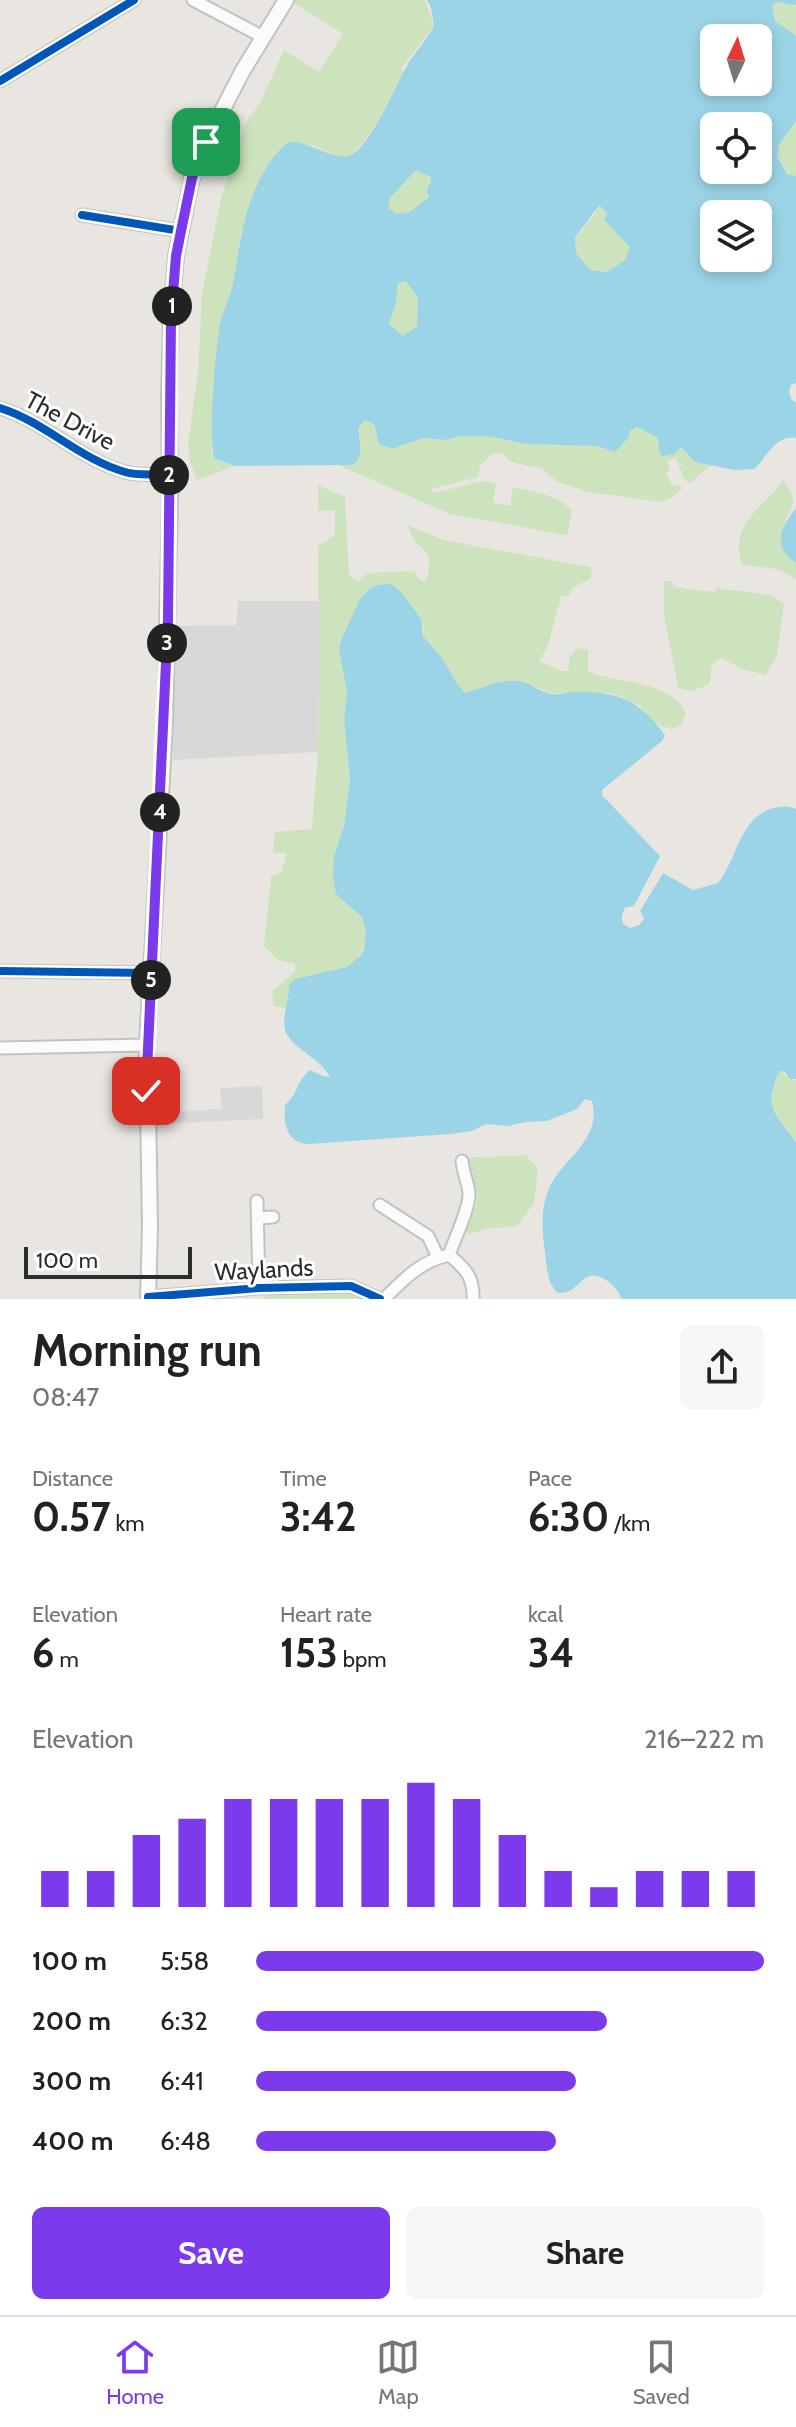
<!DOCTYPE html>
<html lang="en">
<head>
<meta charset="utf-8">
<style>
  :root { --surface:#fff; --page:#f6f6f6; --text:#222; --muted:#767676; --line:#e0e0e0; --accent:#7c3aed }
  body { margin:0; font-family:Cabin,sans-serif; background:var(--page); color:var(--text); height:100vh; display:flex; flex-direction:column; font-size:30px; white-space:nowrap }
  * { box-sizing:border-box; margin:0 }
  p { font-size:26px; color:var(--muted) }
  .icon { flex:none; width:44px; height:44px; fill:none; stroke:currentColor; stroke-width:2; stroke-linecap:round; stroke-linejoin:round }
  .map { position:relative; height:1299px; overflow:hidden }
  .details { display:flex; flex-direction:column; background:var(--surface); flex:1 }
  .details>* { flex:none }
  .needle { width:52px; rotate:4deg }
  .buttons { position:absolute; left:700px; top:24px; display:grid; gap:16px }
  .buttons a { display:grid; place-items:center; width:72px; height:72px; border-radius:12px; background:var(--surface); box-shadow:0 4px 12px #0003; font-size:40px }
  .scale { position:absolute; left:24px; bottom:20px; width:168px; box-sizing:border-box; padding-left:8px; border:4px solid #2c2c2c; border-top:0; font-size:22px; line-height:28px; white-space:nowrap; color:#2c2c2c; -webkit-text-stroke:6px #fff; paint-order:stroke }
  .pin { position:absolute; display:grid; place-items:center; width:68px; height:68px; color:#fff; margin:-34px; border-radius:16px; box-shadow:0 4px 12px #0006 }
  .km { position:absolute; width:40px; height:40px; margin:-20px; border-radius:50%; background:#222; color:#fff; font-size:22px; line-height:40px; text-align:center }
  .round { display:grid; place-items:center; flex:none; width:84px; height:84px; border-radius:12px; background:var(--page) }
  .head { display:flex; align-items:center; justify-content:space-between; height:136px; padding:0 32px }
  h1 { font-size:44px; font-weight:700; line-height:60px }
  .metrics { display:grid; grid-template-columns:repeat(3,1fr); gap:12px; height:136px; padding:8px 32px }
  .metrics div { display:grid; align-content:center }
  .metrics b { font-size:40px; font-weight:700 }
  .metrics small { font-size:22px; font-weight:400 }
  .metrics p { font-size:22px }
  .chart { height:224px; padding:16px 32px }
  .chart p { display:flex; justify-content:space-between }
  .chart svg { width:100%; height:144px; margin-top:8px; stroke:var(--accent); stroke-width:6 }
  .button { display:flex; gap:16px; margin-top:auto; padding:16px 32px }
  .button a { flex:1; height:92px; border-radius:12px; background:var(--accent); color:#fff; font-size:32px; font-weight:700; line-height:92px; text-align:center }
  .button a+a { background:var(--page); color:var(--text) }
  ul { padding:0 32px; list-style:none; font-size:26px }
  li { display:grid; grid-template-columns:128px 96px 1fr; align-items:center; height:60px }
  li i { height:20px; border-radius:10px; background:var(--accent) }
  .tabs { display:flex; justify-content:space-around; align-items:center; height:112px; border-top:2px solid var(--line); background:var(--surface); font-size:22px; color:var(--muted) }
  .tabs a { display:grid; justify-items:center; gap:4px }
  .tabs .active { color:var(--accent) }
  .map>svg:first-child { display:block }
</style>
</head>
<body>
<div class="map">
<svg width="796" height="1299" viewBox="0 0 796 1299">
  <rect width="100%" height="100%" fill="#e9e6e2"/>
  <!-- industrial -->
  <path fill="#dad7d9" d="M238,601H320L318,752L173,760L175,626L236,625Z
    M262,1086L263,1119L158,1124L157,1111L164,1116L178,1115L179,1112L221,1109L220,1088Z"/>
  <!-- green -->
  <path fill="#cde3bd" d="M289,0H425L434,26L401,69L404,72C394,90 365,157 343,157C331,157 320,146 308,145C300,144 291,146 283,146L264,173L255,189L242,231L233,287L221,321L212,414V453L217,461L235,466L197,480L190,462L188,443L198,373L202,295L220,202L245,124L260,103L284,50L319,72L343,34Z
    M776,2L796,5V36L775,22L772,6Z
    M796,121V176H790L777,156L779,145Z
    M416,170L430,177L429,197L410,212L397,214L387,208L390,198Z
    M598,204L607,213L605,220L630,247L625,260L608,272L590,270L576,253L575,239L595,213Z
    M406,281L418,298V326L403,336L388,324L396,303L398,283Z
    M365,420L374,424L376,436L400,447L422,438L447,440L461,436H487L527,444L597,446L615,452L630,431L637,427L658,438L659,451L676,452L681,447L695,462L711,465L690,483L684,479L676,458L667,461L670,470L666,473L673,486L678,484L682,489L671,498L661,502L589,492L558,482L542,469L511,462L504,455L497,453L490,455L480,466L478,477L431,489L433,493L484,481L496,483L493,502L510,506L513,487C532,492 559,494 572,511L567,535L450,514L338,465H352L361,448L359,427Z
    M784,480C795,500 796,502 785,521L796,563V580L781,570L742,564C728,525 764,506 784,480Z
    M318,485L345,497L349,575L358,581L367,573L414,571L420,580L425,582L428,575L429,556L413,539L408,525L443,540L590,567L592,572L590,579L572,588L568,597L561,596L548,646L539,661L561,671H568L570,657L577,648L588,650V671C619,685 670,679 686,713L681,725C663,734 650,720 640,706L629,702L621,696L607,693H549L534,686L505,682L465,693L458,685L442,658L423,636L424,627L377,585L369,589L360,599L339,649L347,692L344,720L350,780L344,826L334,856L336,894C345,900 354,906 360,914C373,934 364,957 345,968C335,973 308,978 296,979L288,992L286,1008L274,1006L272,992L295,971V964L278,960L264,946L271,876L282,872L286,853H273L275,832L312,829L318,752L320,602L318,601V546L335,535V510L318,511Z
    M664,581H673V587L715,592L716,588L771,595L784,604L777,655L766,675L742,669L721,658L712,664L709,684C699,689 688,694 678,687L664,615Z
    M780,1071L793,1080L796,1079V1142C785,1126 766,1111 773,1089C776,1082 775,1077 780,1071Z
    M526,1155L538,1169L534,1203L516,1227L491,1228L470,1234L463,1231C467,1222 473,1214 476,1206C480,1193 470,1173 469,1158Z
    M350,1292L367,1299H262L267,1294Z"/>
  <!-- water -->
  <path fill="#9bd4e6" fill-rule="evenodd" d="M427,0H796V5L776,2L772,6L775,21L796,36V121L779,145L777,156L788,175L796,176V383L791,385L789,393L792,400L796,402V438C778,434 766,456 755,469L734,470L695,462L681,447L674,454L662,456L659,451L658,438L637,427L630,431L629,437L615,452L597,446L527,444L487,436H461L447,440L422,438L393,449L379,444L374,424L365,420L359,427C358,440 366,456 352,465L235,466L215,459C207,443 216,345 220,324C223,310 231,297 233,283C239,252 242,221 254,192C261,175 273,153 289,142C307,140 334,161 349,156C371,148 396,83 409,62C417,50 427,39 434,26L431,8ZM714,38H758V82H714ZM714,126H758V170H714ZM416,170L430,177L431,182L427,188L429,197L410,212L397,214L388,208L390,198ZM599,205L607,213L604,220L630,247L625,260L607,272L590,270L576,253L575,238ZM714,214H758V258H714ZM406,281L418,298L417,326L403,336L389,324L396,303L398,283Z
    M796,508V563C771,546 781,527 796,508Z
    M391,584L400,591L421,619L423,636L442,658L458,685L465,693C480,689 501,679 518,681C530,683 540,692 552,694C561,695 568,692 577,692C619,691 640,701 665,735L662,741L602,790V795L660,856L634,906L625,908L622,916L623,924L639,925L640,911L663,873L693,890L718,883C738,858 740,813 778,807C786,806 789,806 796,809V1079H790L785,1072L780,1071C775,1077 776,1082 773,1089C766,1111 785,1126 796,1142V1299H621C619,1291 616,1289 610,1283C582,1261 582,1295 558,1293C547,1284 547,1267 545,1253C542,1230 540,1208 550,1186C565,1157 602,1139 592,1101L585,1099L577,1109L547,1121L526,1122L508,1126L486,1124L472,1131L450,1134L308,1144C287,1143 283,1124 285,1105C298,1095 296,1081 310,1070L326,1077L330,1076L320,1064L292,1042L285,1031L284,1021L290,983L296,979L347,967L360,956L364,949L366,931L362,917L336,894L333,876L334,856L344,826L350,780L344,720L347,692L339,649L342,638L360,599L369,589L377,585Z"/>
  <!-- pier -->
  <path fill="#e9e6e2" d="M655,868L658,870L642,900L660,871L663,873L640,910L644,919L639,925L630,928L623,924L622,916L625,908L634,906Z"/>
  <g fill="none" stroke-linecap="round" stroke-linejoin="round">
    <defs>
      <path id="minor" d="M193,0L263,37
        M0,81L134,0
        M82,215L181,231
        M0,408C45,422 79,459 125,472C138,476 155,474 169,474
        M0,971L151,973
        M0,1048L147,1045
        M257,1201L259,1288
        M380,1205L428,1236L438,1257
        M258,1218L273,1217
        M449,1255C465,1268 474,1277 473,1299
        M148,1297L259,1288L351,1286L380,1299
        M384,1299C404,1279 421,1261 449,1255C454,1240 470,1208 469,1193C468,1182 463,1173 462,1161"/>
      <path id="secondary" d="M148,1299L150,1228L147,1045L165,724L170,499L169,397L171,318L176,256L192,178L206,142L242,72L286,0"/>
    </defs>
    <!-- minor casing -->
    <use href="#minor" stroke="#c3c2c2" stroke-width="15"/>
    <!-- secondary casing -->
    <use href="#secondary" stroke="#c3c2c2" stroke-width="18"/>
    <!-- minor -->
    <use href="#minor" stroke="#fcfbfb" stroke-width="11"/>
    <!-- secondary -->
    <use href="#secondary" stroke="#fcfbfb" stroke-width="14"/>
    <defs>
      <path id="cycleway" d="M0,81L134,0
        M82,215L181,231
        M0,408C45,422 79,459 125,472C138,476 155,474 169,474
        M0,971L151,973
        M148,1297L259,1288L351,1286L380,1299"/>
    </defs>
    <!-- cycleway casing -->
    <use href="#cycleway" stroke="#fff" stroke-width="13"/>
    <!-- cycleway -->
    <use href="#cycleway" stroke="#0057b8" stroke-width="8"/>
  </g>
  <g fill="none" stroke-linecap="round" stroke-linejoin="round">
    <defs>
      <path id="route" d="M146,1091L168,620L171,318L176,256L181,231L192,178L206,142"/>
    </defs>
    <!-- route casing -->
    <use href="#route" stroke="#fff" stroke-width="16"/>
    <!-- route -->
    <use href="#route" stroke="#7c3aed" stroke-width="10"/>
  </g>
  <g text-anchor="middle" stroke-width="6" stroke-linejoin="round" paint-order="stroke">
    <!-- street labels -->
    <g font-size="24" fill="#2c2c2c" stroke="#fff">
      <text transform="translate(70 421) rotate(28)" y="8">The Drive</text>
      <text transform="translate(264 1270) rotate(-3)" y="8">Waylands</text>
    </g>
  </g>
</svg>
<div class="buttons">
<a><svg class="needle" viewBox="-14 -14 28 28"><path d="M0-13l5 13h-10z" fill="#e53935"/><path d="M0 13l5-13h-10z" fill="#767676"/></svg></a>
<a><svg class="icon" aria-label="locate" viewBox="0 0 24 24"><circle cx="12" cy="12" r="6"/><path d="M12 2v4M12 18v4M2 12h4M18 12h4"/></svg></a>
<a><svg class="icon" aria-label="layers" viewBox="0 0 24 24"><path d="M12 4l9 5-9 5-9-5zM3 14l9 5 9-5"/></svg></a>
</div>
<div class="scale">100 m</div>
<div class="pin" style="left:206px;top:142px;background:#1e9e55"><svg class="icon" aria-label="arrive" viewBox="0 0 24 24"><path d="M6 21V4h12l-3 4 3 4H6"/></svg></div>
<div class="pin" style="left:146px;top:1091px;background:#d93025"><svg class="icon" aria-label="check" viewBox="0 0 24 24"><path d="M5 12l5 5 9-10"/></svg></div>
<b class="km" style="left:172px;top:306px">1</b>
<b class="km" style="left:169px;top:475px">2</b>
<b class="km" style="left:167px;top:643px">3</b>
<b class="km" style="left:160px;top:812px">4</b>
<b class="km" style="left:151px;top:980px">5</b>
</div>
<section class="details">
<div class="head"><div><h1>Morning run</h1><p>08:47</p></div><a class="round"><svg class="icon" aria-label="share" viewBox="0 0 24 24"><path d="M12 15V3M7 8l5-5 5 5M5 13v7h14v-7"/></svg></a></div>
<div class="metrics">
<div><p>Distance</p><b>0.57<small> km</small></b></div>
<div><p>Time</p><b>3:42</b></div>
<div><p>Pace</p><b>6:30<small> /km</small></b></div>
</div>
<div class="metrics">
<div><p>Elevation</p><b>6<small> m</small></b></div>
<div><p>Heart rate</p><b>153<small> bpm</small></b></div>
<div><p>kcal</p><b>34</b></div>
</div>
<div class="chart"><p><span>Elevation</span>216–222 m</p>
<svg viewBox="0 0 160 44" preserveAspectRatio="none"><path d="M5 44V33M15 44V33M25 44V22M35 44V17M45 44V11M55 44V11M65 44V11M75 44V11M85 44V6M95 44V11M105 44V22M115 44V33M125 44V38M135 44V33M145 44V33M155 44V33"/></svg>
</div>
<ul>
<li><b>100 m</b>5:58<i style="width:100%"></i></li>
<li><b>200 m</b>6:32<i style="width:69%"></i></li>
<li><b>300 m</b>6:41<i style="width:63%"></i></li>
<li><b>400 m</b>6:48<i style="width:59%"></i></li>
</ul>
<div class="button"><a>Save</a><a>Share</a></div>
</section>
<nav class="tabs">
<a class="active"><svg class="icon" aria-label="home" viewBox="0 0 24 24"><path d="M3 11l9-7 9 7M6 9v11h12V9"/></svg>Home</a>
<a><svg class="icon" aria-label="map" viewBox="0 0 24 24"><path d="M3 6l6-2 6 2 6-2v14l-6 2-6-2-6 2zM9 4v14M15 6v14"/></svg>Map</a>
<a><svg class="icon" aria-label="saved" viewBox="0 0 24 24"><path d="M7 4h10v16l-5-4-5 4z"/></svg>Saved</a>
</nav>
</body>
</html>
